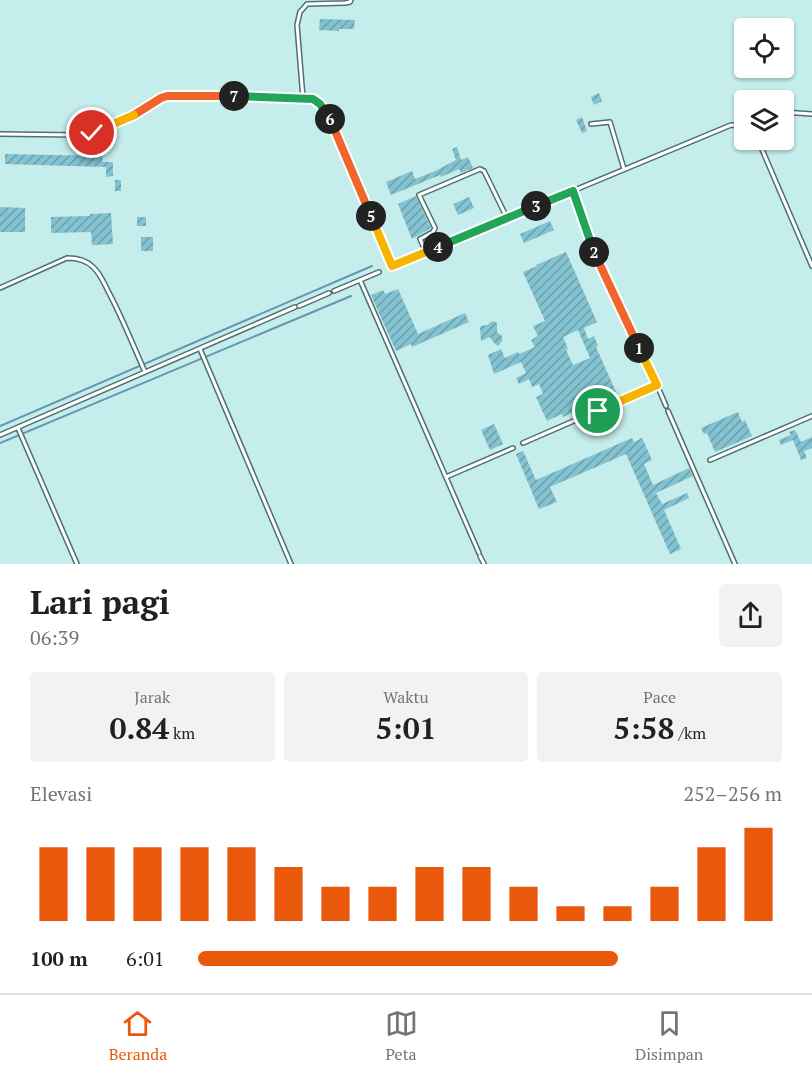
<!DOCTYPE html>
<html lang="id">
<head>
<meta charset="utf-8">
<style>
  :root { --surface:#fff; --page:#f2f2f2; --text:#202124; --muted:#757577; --line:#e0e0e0; --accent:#ea580c }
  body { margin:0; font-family:"PT Serif",serif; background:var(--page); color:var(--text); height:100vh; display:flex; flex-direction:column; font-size:22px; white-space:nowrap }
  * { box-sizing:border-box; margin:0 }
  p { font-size:20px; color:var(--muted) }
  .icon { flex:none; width:33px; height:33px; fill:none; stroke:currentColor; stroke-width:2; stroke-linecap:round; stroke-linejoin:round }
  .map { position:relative; height:564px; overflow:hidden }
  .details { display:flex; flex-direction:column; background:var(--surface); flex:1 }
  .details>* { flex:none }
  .buttons { position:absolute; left:734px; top:18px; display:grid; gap:12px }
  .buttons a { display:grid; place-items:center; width:60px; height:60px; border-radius:6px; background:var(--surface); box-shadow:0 2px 4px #0004; font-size:30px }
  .pin { position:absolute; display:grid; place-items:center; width:51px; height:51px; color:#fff; margin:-26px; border:3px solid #fff; border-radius:50%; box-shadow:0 2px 6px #0007 }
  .km { position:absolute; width:30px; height:30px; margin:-15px; border-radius:50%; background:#222; color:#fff; font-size:16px; line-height:30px; text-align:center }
  .round { display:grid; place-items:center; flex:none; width:63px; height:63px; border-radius:6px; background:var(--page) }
  .head { display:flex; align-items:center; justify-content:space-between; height:102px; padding:0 30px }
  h1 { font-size:33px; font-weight:800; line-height:45px }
  .figures { display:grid; grid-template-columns:repeat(3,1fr); gap:9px; height:102px; padding:6px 30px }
  .figures div { display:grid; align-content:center; border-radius:6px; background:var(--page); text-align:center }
  .figures b { font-size:30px; font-weight:800 }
  .figures small { font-size:16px; font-weight:400 }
  .figures p { font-size:16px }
  .chart { height:168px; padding:12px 30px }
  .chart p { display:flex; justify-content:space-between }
  .chart svg { width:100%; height:108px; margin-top:6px; stroke:var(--accent); stroke-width:6 }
  ul { padding:0 30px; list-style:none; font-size:20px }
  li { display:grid; grid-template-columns:96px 72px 1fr; align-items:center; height:45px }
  li i { height:15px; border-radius:8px; background:var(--accent) }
  .tabs { display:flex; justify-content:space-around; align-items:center; height:84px; border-top:2px solid var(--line); background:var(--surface); font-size:16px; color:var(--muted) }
  .tabs a { display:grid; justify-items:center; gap:3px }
  .tabs .active { color:var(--accent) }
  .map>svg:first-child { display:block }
</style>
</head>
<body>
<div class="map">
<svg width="812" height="564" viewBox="0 0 812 564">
  <defs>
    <pattern id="building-hatch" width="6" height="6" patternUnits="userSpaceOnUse" patternTransform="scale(1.5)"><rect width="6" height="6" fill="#83c3d1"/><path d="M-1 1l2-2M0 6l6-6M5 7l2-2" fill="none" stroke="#6b9faa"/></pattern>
  </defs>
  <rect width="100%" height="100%" fill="#c5edeb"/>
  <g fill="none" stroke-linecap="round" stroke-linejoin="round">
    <!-- stream -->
    <path stroke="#6397b1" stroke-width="2" d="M0,426L372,266
      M0,443L351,296"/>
  </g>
  <!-- building -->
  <path fill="url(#building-hatch)" fill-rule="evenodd" d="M320,19L355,20L354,29H339V31L319,30Z
    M599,93L602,101L594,105L591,97Z
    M582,117L587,131L582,133L576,120Z
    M457,147L461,160L468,157L473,168L461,173L459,169L441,177L440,175L391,195L386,182L412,171L415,179L433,172L456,160L452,149Z
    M5,154L103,156L102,162H113V176L106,177V167L5,164Z
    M115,180H121V191H115Z
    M416,196L431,228L412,239L398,204Z
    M469,197L474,208L458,215L453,204Z
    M0,207L25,208V232H0Z
    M111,213L113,244L92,245L91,232L51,233V217L90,216V214Z
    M137,217H146V226H137Z
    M550,221L554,230L524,243L520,234Z
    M141,237H153V251H141Z
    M566,252L597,322L584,328L588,339L594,336L598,346L596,347L616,392L563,417L562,414L547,421L536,397L543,394L539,384L532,387L529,379L519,384L516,378L526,373L521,362L494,374L488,355L501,349L505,358L518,352L519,354L535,347L531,340L538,336L533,326L545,321L523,272L537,266L536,265ZM578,330L590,358L573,365L566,350L568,349L563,337Z
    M398,289L418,334L465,313L469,322L412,347L411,344L396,351L371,295L383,290L385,294Z
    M493,321L497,323V332L502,336V341L498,346L493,342L490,337L481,341L480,328L481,326L487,325Z
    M738,412L742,422L745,420L752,436L715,452L707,433L704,434L701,428Z
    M494,424L503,444L490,450L481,430Z
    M795,430L801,442L812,437V448L804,451L807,458L801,460L793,440L781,445L779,440L791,435L789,432Z
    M632,438L634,442L642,438L652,460L644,464L653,485L689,468L693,476L656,493L662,504L687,493L689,498L664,510L681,549L670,554L626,454L550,487L557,502L539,509L516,454L523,451L536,480Z"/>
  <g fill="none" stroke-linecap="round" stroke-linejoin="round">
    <defs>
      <path id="service" d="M303,98L297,25L300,12L307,4L345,3L350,2L351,0
        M783,112L812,114
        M591,124L610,122L624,169
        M0,134L77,135L92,133L138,113L161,98L167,96L313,99C325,108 330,119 336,132L392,266
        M758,140L812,266
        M573,191L591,246L657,385
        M426,252L420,239L433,232L435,228L419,195L480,169L484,171L507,218
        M390,267L731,125L744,126
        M360,280L479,553
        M0,288L67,258C77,258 86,260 93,267C100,273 104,283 108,291C122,317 133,345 145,372
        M334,291L379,272
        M299,306L329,293
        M200,349L291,564
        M598,411L657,385L666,406
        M668,411L735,564
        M18,428L77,564
        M0,435L295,307
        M523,443L592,413
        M710,460L812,416
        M446,477L513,448
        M480,556L484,564"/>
    </defs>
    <!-- service casing -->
    <use href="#service" stroke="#4d7170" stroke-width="6"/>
    <!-- service -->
    <use href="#service" stroke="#fff" stroke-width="3"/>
  </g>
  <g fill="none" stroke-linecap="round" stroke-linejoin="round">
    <defs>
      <path id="split-1" d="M598,411L657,385L639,348"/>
      <path id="split-2" d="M594,252L639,348"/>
      <path id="split-3" d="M536,206L573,191L594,252"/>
      <path id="split-4" d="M438,247L536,206"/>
      <path id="split-5" d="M371,216L392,266L438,247"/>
      <path id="split-6" d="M330,119L371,216"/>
      <path id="split-7" d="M234,96L313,99L320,104L330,119"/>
      <path id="split-8" d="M134,115L161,98L167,96H234"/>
      <path id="split-9" d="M92,133L134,115"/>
    </defs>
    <!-- split-1 casing -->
    <use href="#split-1" stroke="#fff" stroke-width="12"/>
    <!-- split-2 casing -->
    <use href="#split-2" stroke="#fff" stroke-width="12"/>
    <!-- split-3 casing -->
    <use href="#split-3" stroke="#fff" stroke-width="12"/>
    <!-- split-4 casing -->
    <use href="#split-4" stroke="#fff" stroke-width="12"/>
    <!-- split-5 casing -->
    <use href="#split-5" stroke="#fff" stroke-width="12"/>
    <!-- split-6 casing -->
    <use href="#split-6" stroke="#fff" stroke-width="12"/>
    <!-- split-7 casing -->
    <use href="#split-7" stroke="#fff" stroke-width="12"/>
    <!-- split-8 casing -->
    <use href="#split-8" stroke="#fff" stroke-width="12"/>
    <!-- split-9 casing -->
    <use href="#split-9" stroke="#fff" stroke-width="12"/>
    <!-- split-1 -->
    <use href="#split-1" stroke="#f5b400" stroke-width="8"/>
    <!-- split-2 -->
    <use href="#split-2" stroke="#f0652b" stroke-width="8"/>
    <!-- split-3 -->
    <use href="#split-3" stroke="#22a559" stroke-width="8"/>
    <!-- split-4 -->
    <use href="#split-4" stroke="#22a559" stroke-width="8"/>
    <!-- split-5 -->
    <use href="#split-5" stroke="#f5b400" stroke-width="8"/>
    <!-- split-6 -->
    <use href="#split-6" stroke="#f0652b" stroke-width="8"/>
    <!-- split-7 -->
    <use href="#split-7" stroke="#22a559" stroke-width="8"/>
    <!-- split-8 -->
    <use href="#split-8" stroke="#f0652b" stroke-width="8"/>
    <!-- split-9 -->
    <use href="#split-9" stroke="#f5b400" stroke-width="8"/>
  </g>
</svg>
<div class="buttons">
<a><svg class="icon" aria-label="locate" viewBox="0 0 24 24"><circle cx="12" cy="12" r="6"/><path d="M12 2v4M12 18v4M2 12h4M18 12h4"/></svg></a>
<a><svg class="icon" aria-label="layers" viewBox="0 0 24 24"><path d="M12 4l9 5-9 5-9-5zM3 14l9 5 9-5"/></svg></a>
</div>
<div class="pin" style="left:598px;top:411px;background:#1e9e55"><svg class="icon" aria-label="arrive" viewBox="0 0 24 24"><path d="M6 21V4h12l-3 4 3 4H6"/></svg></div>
<div class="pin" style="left:92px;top:133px;background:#d93025"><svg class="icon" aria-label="check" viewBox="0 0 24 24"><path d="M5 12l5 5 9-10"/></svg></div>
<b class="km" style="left:639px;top:348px">1</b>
<b class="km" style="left:594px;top:252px">2</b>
<b class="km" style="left:536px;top:206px">3</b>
<b class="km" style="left:438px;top:247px">4</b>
<b class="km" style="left:371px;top:216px">5</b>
<b class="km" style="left:330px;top:119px">6</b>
<b class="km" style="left:234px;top:96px">7</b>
</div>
<section class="details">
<div class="head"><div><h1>Lari pagi</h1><p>06:39</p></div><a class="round"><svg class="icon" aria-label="share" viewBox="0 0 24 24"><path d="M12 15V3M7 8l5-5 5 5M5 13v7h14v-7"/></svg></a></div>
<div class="figures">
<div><p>Jarak</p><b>0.84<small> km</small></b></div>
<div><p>Waktu</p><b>5:01</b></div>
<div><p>Pace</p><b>5:58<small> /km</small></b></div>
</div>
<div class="chart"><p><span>Elevasi</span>252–256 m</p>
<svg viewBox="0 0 160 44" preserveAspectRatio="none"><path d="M5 44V14M15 44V14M25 44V14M35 44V14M45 44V14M55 44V22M65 44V30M75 44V30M85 44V22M95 44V22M105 44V30M115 44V38M125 44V38M135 44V30M145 44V14M155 44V6"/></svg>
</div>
<ul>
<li><b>100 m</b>6:01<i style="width:72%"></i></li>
</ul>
</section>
<nav class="tabs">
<a class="active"><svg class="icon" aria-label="home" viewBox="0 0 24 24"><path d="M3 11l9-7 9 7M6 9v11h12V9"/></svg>Beranda</a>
<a><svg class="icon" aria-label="map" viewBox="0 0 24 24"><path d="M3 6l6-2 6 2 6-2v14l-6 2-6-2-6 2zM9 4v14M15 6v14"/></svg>Peta</a>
<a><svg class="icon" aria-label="saved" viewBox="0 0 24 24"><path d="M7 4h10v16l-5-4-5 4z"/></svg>Disimpan</a>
</nav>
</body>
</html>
